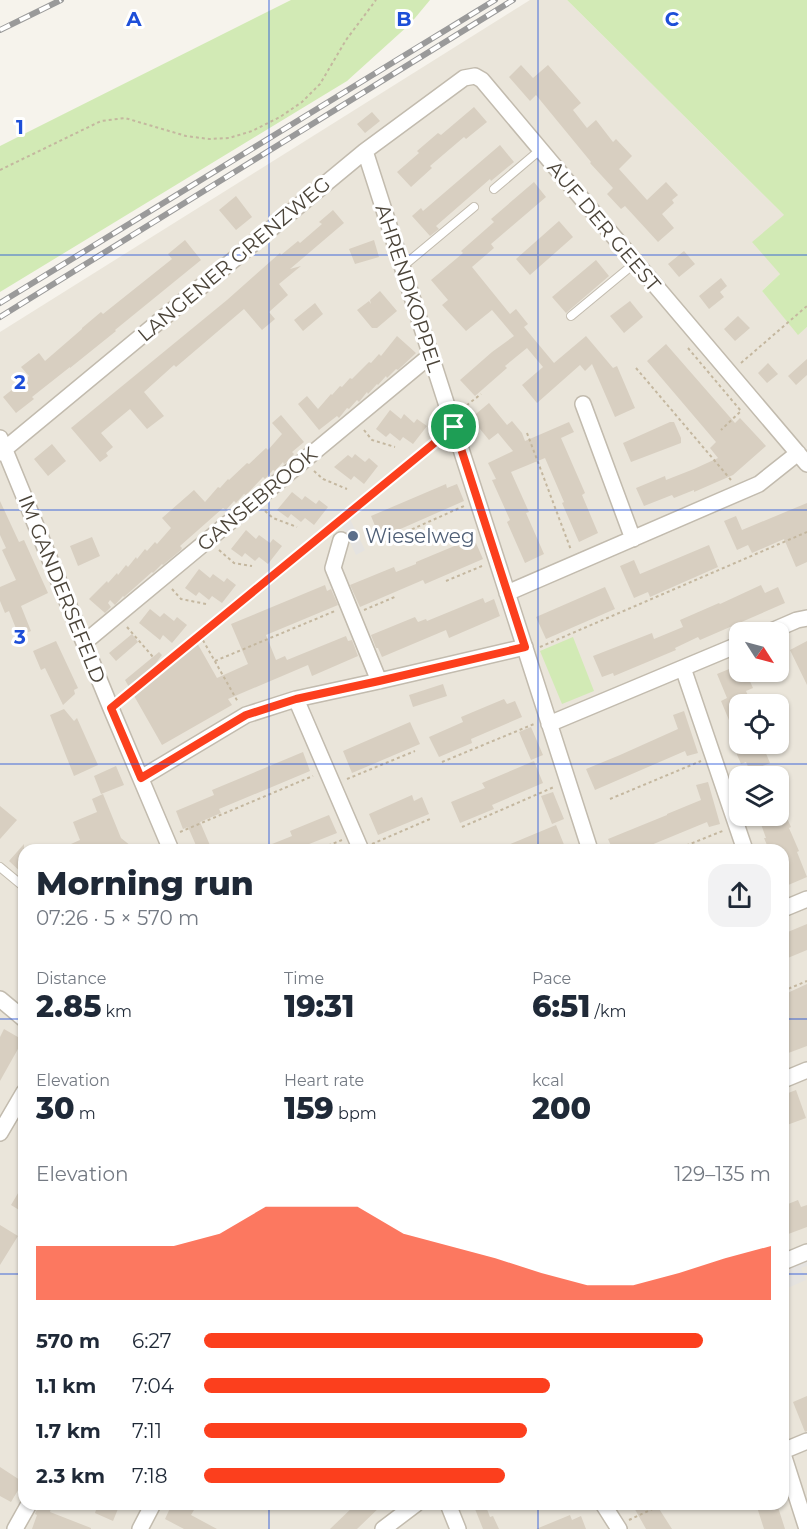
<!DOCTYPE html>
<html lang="en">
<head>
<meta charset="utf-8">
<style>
  :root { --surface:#fff; --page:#f2f2f3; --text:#1f2937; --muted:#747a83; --accent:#fc3f1d }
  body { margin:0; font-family:Montserrat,sans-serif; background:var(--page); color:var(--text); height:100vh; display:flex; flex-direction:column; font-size:22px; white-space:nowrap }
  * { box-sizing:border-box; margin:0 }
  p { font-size:20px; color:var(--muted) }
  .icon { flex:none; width:33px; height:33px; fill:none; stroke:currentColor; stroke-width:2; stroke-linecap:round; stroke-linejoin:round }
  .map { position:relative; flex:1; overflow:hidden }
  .panel { position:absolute; left:18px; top:844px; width:771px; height:666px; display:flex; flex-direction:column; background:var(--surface); border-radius:18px; box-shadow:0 2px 4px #0004 }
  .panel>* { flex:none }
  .needle { width:39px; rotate:126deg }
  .fabs { position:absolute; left:729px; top:622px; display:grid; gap:12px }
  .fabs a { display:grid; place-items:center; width:60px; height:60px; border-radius:12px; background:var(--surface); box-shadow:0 2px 4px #0004; font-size:30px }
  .pin { position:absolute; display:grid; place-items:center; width:51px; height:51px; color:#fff; margin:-26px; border:3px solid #fff; border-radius:50%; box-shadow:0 2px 6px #0007 }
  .round { display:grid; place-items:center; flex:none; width:63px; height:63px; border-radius:18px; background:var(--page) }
  .overview { display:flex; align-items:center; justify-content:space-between; height:102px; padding:0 18px }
  h1 { font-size:33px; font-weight:800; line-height:45px }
  .figures { display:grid; grid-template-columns:repeat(3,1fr); gap:9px; height:102px; padding:6px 18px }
  .figures div { display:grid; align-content:center }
  .figures b { font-size:30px; font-weight:800 }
  .figures small { font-size:16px; font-weight:400 }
  .figures p { font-size:16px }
  .chart { height:168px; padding:12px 18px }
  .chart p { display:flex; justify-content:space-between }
  .chart svg { width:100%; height:108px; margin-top:6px; fill:var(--accent); opacity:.7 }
  ul { padding:0 18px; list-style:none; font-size:20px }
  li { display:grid; grid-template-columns:96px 72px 1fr; align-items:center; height:45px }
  li i { height:15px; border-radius:8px; background:var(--accent) }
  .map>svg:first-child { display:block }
</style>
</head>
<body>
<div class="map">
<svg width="807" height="1529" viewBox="0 0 807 1529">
  <rect width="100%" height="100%" fill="#f6f3ec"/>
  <!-- residential -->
  <path fill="#eae5da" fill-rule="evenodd" d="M530,0H567L784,215L780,274L762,291L798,334L807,327V1529H0V332ZM740,633H778V672H740ZM740,705H778V744H740ZM740,777H778V816H740ZM24,850H783V1504H24Z"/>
  <!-- green -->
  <path fill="#d2eab5" d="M291,0H430L410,24L347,81L0,292V146Z
    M567,0H807V327L798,335L762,291L780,274L752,242L784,215Z
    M573,637L594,691L562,704L540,651Z"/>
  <!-- parking -->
  <path fill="#e5e3e0" d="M348,515L365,550L356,555L340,522Z
    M807,1257V1266L801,1268L806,1280L783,1290V1267Z"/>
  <!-- building -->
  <path fill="#d8cfc1" d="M521,65L533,78L548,65L581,103L573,110L587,128L596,120L613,142L616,139L632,156L619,169L647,200L666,182L678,195L672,200L674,203L662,214L674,228L658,242L625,206L621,209L607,194L613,188L590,163L591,162L536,95L530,101L509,77Z
    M474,107L487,122L466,139L464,137L430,166L432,168L411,187L397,172L419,153L417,151L438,133L441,135Z
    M372,112L380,121L365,133L357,124Z
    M500,145L514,162L491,181L490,179L436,226L439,229L430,236L412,216L421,208L423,211Z
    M534,182L546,197L491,244L494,248L472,267L510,314L516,309L528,324L524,327L554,363L586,336L613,368L617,366L635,408L615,417L592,364L585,371L580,365L537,403L522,385L543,367L527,348L505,366L507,368L475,396L460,380L492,352L514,336L492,310L466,331L442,305L448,300L431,280L463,253L461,251L494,222L491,219Z
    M236,196L252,217L236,230L219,210Z
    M333,210L344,223L290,269L301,266L279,284L288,295L269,312L275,319L262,330L244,309L176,367L174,365L144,392L164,416L147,429L130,409L101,433L113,447L106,453L108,456L100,462L71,428L227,300L280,253L281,255L298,241L300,243L322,224L319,222Z
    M559,221L573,237L530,275L516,259Z
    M185,240L201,260L115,330L116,331L70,368V367L32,397L34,399L16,413L3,397L29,376L21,367L39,353L45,361L82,329V328L101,312L103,314L172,259L168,254Z
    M374,240L379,257L355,264L349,249Z
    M684,251L695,264L679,277L668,264Z
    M596,260L609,276L566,313L552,297Z
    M721,278L727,286L720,292L724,297L709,309L699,296Z
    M380,291L397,311L377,328H372L357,310L369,301L371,304L370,300Z
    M630,301L643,317L624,333L610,316Z
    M315,303L323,314L303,331L294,320Z
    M738,316L750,328L735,341L724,329Z
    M397,336L416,353L398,370L396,369L387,378L386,376L378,385L377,384L368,394L367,392L359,402L357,400L349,409L347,408L339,418L337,416L319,430L298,404L307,396L318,409L331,394L332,395L340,386L342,387L350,378L352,379L369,362L371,363L379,354L381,356Z
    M666,344L735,423L740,418L766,446L733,475L694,492V490L674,498L672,495L644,506L636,488L665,476L666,480L694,469L718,458L710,448L716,442L647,361Z
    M807,359V375L796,385L788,376Z
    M768,363L778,374L767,383L758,373Z
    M489,403L507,425L512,421L522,433L525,441L569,422L574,432L561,438L585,493L582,495L598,533L579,542L562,503L564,502L545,458L511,472L529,512L526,513L544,554L525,563L507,522L510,520L492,480L496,479L488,463L513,451L498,433L489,440L471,418Z
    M390,410L401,419L404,414L414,423L417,419L427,426L413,444L403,437L400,441L390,433L386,437L376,429Z
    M281,415L304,442L292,452L294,454L286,463L284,464L283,462L275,471L273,470L265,479L263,477L246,495L244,494L236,503L234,501L226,510L223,508L180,546L182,548L181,550L163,565L162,564L153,573L152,572L124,597L123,596L115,605L110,600L108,603L111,607L105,613L89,599L107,581L108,583L117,573L118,575L126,565L128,567L136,557L137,559L145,549L147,551L155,542L157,544L171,528L162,518L194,490L205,502L218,487L220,488L228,479L229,480L247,463L249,464L266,448L268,450L282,434L272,423Z
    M670,422H674L681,438V443L631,462L623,443Z
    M52,444L66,461L48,476L34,459Z
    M355,454L365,462L369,458L378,466L364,484L354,476L351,480L334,467L348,455L352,458Z
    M446,484L447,488L457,484L464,501L380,538L371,516Z
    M292,492L302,500L305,496L316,504L319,500L328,507L314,525L305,518L301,522L291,514L288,518L277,510Z
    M0,501L19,542L24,540L48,593L21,606L31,631L19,636L9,611L5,613L0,601V587L16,580L2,550L6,548L0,535Z
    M807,503V562L796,567L784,539L752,553L748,545L737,550L724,521L736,516L742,530Z
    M246,530L256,539L259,535L270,543L273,539L282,546L268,564L259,557L255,561L245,553L242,557L231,549Z
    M92,537L100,556L78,566L70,546Z
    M464,542L466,547L476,543L483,559L425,584L423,580L360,607L350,585L394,567L396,572L416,564V562Z
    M709,545L718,567L650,597L648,592L634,598L620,566L634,560L640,574Z
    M199,569L210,578L213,574L224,582L227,578L236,585L222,603L212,596L209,600L199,592L196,596L185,588Z
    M325,585L327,591L331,589L338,605L266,635L276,660L285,656L287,660L346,636L348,641L352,640L358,656L312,676L308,665L228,699L232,705L162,745L125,680L159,652L162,655L146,676L148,678L196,641L217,678L248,664L231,624Z
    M761,585L765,593L778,587L785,603L700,640L698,637L675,648L676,650L614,676L613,673L602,677L593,656L652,633L654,639L683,627L680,620L719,603L720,604Z
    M605,587L615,609L546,639L536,617Z
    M483,598L485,603L494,599L500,616L449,638L446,630L382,657L378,648H376L371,635L415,617L418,622L426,619L427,621Z
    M150,609L160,617L164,613L174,621L177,617L187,625L172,643L163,635L160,640L139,623Z
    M132,634L138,642L116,661L109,653Z
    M56,641L78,688L74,690L75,694L63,705L45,668L41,670L33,651Z
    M807,641V685L790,650Z
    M734,667L740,681L748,677L753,688L746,691L752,705H740V744H762L770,763L750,771L746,762L741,764L735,750L738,748L736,744H739L721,701L727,698L717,674Z
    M443,684L447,696L413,707L409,695Z
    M504,699L507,704L515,701L522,717L471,739L472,743L439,757L429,737L463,722L461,717Z
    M64,709L74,721L77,718L98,765L74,776L50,715Z
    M684,711L698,753L687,756L685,751L595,790L586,769L620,755L678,729L673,715Z
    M410,722L420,744L352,773L343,751Z
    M531,727L543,755L531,760L519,732Z
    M303,752L310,771L219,809L221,813L200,822L212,850H198L188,827L183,829L176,811L214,795L212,790Z
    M534,761L543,783L492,805L494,809L460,823L451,802L485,788L482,783Z
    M116,766L124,785L101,794L94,776Z
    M708,782L720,824L709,827L707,822L639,850H613L608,839L667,815V814L701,800L696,785Z
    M553,792L564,819L552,824L541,796Z
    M103,794L121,838L136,850H79L71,844L80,840L73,822L97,812L92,799Z
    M412,795L414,801L422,797L429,814L378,835L369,814Z
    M0,806L17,820L0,839Z
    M329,815L337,833L294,850H257L292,836L290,831Z
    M758,816H786L791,827L789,828L799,851L797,852L807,877L786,886L783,878V850H769L764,838H766Z
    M556,825L565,847L556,850H496Z
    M24,844V875L9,861Z
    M807,924V950L783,960V934Z
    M807,984V1046L783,1055V995Z
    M4,1029L23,1040L0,1081V1037Z
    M796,1090L806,1118L787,1125L783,1116V1095Z
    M24,1183V1213L11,1205Z
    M798,1200L801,1207L807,1205V1227L783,1236V1206Z
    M0,1225L18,1236L0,1265Z
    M807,1396V1431L805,1432L793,1402Z
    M0,1467L23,1482L11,1502L0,1496Z
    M39,1504H52L50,1512L91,1528V1529H32L37,1515L35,1514Z
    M98,1504H120L113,1521L95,1513Z
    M172,1504H183L194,1510L191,1515L217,1529H184L165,1519Z
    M356,1504H383L357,1529H330Z
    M473,1504H485L490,1517L493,1516L499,1529H483Z
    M632,1504H656L672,1529H646Z
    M756,1504H777L785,1529H764Z
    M570,1515L572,1520L581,1516L586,1529H536Z"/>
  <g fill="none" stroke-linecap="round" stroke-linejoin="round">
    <defs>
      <path id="lane" d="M494,189L540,150
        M402,267L474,207
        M571,316L635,263
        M0,867L24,887"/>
      <path id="street" d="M365,151L590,850
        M583,404L633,539
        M0,438L110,706L171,850
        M0,453L365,151L464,78L475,76L482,80L604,225L807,464
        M341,540L333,568L379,681
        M507,593L759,484L798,453
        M767,633L797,620L807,618
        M85,642L431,355
        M683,668L745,850
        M296,699L361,850
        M549,724L740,644
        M141,778L246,715L296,699L379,681L525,647
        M783,909L807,899
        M0,999L24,1019
        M783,1080L807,1070
        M0,1133L24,1092
        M783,1262L807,1252
        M783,1451L807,1441
        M783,1454L807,1529
        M448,1504L458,1529
        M603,1504L619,1529
        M15,1529L29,1504
        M140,1529L153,1504
        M383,1529L416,1504"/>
    </defs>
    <!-- lane casing -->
    <use href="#lane" stroke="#c2bbae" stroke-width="10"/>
    <!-- street casing -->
    <use href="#street" stroke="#c2bbae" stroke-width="18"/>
    <!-- path -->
    <path stroke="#c4b79f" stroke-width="2" stroke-dasharray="3 3" stroke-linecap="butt" d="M0,170L101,121L125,118L186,136L209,139L229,138L252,131L280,117L302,102L320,84L346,40L376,0
      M688,348L741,411L721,430
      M741,363L807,306
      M636,368L731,480
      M462,409L481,394
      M364,430L372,440L395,447
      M527,433L571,550
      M314,471L323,479L347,489
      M265,511L273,518L297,527
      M379,544L464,506
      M219,550L234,563L252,566
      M446,581L482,566
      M172,589L181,599L206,604
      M364,610L397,596
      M127,627L153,657
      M200,635L238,702
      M540,647L807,532
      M215,661L335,611
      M122,698L443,436
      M442,762L534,724
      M347,779L415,751
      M610,799L701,761
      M462,827L554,787
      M180,832L313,776
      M372,844L430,819
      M317,850L342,840
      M675,850L725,830
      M783,991L807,981
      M629,1520L663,1504"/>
    <!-- lane -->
    <use href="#lane" stroke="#fff" stroke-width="8"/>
    <!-- street -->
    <use href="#street" stroke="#fff" stroke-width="15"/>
    <defs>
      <path id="rail" d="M0,30L61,0
        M0,303L495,0
        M0,317L513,0"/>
    </defs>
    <!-- rail casing -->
    <use href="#rail" stroke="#9a9a9a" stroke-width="6"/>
    <!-- rail -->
    <use href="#rail" stroke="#fff" stroke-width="4" stroke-dasharray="11" stroke-linecap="butt"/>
  </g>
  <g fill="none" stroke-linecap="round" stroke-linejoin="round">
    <defs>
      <path id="route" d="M454,427L525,647L379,681L296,699L246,715L141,778L111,708Z"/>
    </defs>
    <!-- route casing -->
    <use href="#route" stroke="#fff" stroke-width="12"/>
    <!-- route -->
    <use href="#route" stroke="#fc3f1d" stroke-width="8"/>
  </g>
  <!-- grid -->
  <path fill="none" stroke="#1d4ed8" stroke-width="1.5" stroke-opacity="0.55" d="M269,0V850M538,0V850M0,255H807M0,510H807M0,764H807M0,1019H24M783,1019H807M0,1274H24M783,1274H807M269,1504V1529M538,1504V1529"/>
  <!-- markers -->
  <circle fill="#5c6f8a" stroke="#fff" stroke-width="2" cx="353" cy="536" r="6"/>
  <g text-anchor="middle" stroke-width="6" stroke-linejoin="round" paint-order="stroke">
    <!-- street labels -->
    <g font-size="20" fill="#4b4439" stroke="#fff">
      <text transform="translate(604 226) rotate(50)" y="7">AUF DER GEEST</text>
      <text transform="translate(234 259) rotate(-40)" y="7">LANGENER GRENZWEG</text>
      <text transform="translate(409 288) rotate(72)" y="7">AHRENDKOPPEL</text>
      <text transform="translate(257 499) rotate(-40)" y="7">GANSEBROOK</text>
      <text transform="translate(62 589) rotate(68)" y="7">IM GANDERSEFELD</text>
    </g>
    <!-- service labels -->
    <g font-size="20" fill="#4e5e75" stroke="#fff" text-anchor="start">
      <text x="365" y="543">Wieselweg</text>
    </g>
  </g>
  <g font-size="20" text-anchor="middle" font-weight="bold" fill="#1d4ed8" stroke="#fff" stroke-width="6" stroke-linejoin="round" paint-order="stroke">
    <text x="134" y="26">A</text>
    <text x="404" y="26">B</text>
    <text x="672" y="26">C</text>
    <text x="20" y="134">1</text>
    <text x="20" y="389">2</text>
    <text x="20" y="644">3</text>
  </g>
</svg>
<div class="fabs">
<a><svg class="needle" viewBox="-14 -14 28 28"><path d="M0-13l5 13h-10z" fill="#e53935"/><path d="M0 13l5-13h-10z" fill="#747a83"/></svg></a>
<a><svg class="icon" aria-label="locate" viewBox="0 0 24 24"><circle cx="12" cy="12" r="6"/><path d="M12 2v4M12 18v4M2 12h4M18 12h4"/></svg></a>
<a><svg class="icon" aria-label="layers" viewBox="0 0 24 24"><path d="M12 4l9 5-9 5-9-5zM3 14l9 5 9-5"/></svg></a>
</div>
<div class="pin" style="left:454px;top:427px;background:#1e9e55"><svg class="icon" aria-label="arrive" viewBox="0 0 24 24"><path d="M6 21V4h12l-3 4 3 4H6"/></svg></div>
<section class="panel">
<div class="overview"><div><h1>Morning run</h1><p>07:26 · 5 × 570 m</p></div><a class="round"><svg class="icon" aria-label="share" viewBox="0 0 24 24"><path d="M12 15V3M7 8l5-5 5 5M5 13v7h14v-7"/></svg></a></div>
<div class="figures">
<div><p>Distance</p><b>2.85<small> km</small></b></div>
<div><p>Time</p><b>19:31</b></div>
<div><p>Pace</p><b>6:51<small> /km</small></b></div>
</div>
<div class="figures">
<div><p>Elevation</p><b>30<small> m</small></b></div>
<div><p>Heart rate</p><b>159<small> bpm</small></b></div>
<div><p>kcal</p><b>200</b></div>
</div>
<div class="chart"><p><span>Elevation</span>129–135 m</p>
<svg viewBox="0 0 160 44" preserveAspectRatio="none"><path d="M0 44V22L10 22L20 22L30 22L40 17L50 6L60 6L70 6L80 17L90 22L100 27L110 33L120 38L130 38L140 33L150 27L160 22V44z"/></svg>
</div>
<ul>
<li><b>570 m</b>6:27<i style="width:88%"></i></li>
<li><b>1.1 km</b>7:04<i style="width:61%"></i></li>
<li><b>1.7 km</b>7:11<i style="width:57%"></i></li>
<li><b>2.3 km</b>7:18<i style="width:53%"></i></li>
</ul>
</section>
</div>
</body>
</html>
